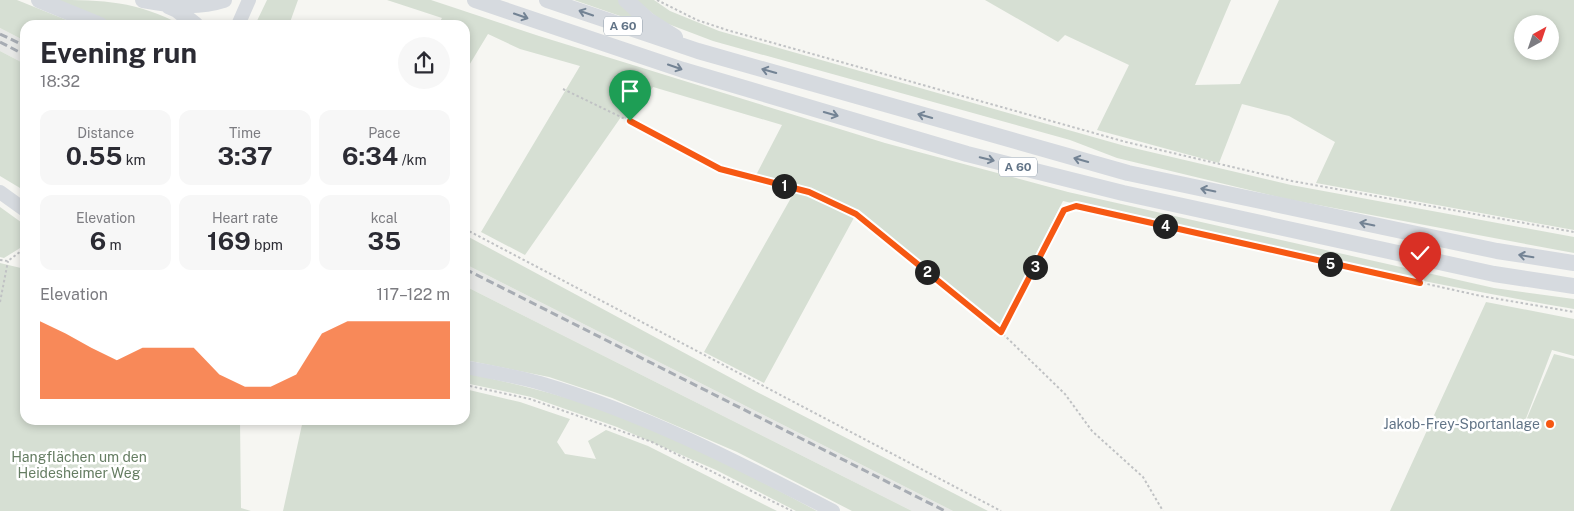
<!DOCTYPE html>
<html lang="en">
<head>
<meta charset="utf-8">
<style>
  :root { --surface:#fff; --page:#f7f7f7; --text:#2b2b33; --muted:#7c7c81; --accent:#f65813 }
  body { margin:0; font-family:"Public Sans",sans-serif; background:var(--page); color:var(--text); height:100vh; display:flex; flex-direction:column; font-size:19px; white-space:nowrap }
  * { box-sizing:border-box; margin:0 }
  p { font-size:16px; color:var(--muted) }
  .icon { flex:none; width:28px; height:28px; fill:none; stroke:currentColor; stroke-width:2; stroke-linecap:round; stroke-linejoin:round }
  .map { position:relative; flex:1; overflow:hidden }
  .sheet { position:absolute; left:20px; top:20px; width:450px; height:405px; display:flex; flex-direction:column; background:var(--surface); border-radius:15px; box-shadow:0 2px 8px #0003 }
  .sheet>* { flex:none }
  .needle { width:32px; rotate:40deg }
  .buttons { position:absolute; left:1514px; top:15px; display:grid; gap:10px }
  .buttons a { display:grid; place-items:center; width:45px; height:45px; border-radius:50%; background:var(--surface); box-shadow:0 2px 8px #0003; font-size:25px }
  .pin { position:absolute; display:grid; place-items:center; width:42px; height:42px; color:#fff; margin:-51px -21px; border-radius:50% 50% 50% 0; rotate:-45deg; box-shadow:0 0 5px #0007 }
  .pin .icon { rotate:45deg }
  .km { position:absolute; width:25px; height:25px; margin:-12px; border-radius:50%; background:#222; color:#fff; font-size:14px; line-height:25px; text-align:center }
  .round { display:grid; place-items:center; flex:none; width:52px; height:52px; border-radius:26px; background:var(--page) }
  .summary { display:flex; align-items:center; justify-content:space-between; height:85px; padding:0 20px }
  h1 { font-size:28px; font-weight:700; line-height:38px }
  .stats { display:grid; grid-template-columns:repeat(3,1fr); gap:8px; height:85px; padding:5px 20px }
  .stats div { display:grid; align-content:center; border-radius:12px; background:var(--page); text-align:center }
  .stats b { font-size:25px; font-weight:700 }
  .stats small { font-size:14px; font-weight:400 }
  .stats p { font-size:14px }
  .chart { height:140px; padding:10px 20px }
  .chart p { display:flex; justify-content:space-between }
  .chart svg { width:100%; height:90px; margin-top:5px; fill:var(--accent); opacity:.7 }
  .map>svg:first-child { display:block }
</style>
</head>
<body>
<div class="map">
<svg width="1574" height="511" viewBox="0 0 1574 511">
  <rect width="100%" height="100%" fill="#f6f6f2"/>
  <!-- built -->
  <path fill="#e7e8e6" d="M0,28L25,41V64L0,51Z
    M465,264L953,511H912L465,286Z"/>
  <!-- green -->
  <path fill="#d6dfd3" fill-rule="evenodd" d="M0,0H17L79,25H25V41L0,28Z
    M53,0C105,0 135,1 182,25H116Z
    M267,0H298L289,25H255Z
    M387,0H431L539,36L885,143L1068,192L1494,288L1574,299V309C1402,280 1233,240 1063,201L1000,325L994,327L856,214L764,383L704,352L796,189L754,179L782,125L653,87L630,121L621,117L525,255L481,232L580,66L520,49L488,34L465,72V25H438L442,18Z
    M574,0H620L646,25Z
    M636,0H654L670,11L719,31L1125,146L1291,185L1574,237V253L1286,199L1117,158L1070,140L713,41L663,22Z
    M985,0H1231L1195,85L1240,84L1279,0H1574V230L1316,183L1335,142L1289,116L1242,104L1219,163L1097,130L1129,65L1065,35L1058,42ZM1522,24H1550V51H1522Z
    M0,51L25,64V191L0,176Z
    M0,207L25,225V245L4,258L0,257Z
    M465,235L757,392L988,511H953L465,264Z
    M0,263L25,269V420H240L241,508L251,511H0Z
    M465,286L912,511H852L737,452L612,398L549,377L465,360Z
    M1486,302L1574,319V356L1552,350L1519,437L1554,354L1574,359V511H1390Z
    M465,373C518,384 572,397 622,417C690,444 753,477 817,511H796L716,470L617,427L531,397L465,383Z
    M465,389L520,402L570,419L557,442L565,454L596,459L588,441L606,430L648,446L777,511H283L303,420H465Z"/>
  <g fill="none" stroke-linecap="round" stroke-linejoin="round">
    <!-- path -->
    <path stroke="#c0c2c4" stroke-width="2" stroke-dasharray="2.5 2.5" stroke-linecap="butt" d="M657,0L697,20L727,30L1126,142L1292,181L1574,232
      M563,89L621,117L719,169L809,192L856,214L1001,332L1065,394L1092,431L1143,477L1163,511
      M465,229L1001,511
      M0,260L8,261L25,248
      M0,302L8,261
      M1001,332L1064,210L1076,206L1481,296L1574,312
      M465,385L530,399L652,442L792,511"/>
    <!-- major -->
    <path stroke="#d6dadf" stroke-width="14" d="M238,25L249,0
      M0,192L25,210
      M465,367C490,372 515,376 540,383C643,413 738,462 833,511"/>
    <!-- highway -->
    <path stroke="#d6dadf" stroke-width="16" d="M39,0L100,25
      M143,0C171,5 196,9 224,0
      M475,0L683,70L967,154L1123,193L1494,274L1574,286
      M547,0L698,51L1128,173L1497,251L1574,263
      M626,0L648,20L675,37
      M168,6L177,10L196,25"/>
    <!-- rail -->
    <path stroke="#a7acb3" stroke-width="3" stroke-dasharray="8 4" stroke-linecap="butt" d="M0,34L25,46
      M0,42L25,55
      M465,269L945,511"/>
  </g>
  <!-- one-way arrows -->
  <defs><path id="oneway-shaft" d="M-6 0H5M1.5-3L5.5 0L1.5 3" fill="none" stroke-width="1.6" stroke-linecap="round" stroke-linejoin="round" transform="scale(1.25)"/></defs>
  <g stroke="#738394">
    <use href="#oneway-shaft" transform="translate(586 13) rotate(-161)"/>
    <use href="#oneway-shaft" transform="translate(521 16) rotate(19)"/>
    <use href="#oneway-shaft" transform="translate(675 67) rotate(19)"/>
    <use href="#oneway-shaft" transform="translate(769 71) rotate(-164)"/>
    <use href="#oneway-shaft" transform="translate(831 114) rotate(16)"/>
    <use href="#oneway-shaft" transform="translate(925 116) rotate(-164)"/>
    <use href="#oneway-shaft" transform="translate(987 159) rotate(14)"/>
    <use href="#oneway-shaft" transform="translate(1081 160) rotate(-164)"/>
    <use href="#oneway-shaft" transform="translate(1208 190) rotate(-168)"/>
    <use href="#oneway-shaft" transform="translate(1367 224) rotate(-168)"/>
    <use href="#oneway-shaft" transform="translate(1526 256) rotate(-171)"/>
  </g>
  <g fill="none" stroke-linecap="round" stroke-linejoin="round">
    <defs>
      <path id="route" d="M630,121L720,169L809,192L856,214L1001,332L1064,210L1076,206L1420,283"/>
    </defs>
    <!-- route casing -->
    <use href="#route" stroke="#fff" stroke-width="10"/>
    <!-- route -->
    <use href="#route" stroke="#f65813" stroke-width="6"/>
  </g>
  <!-- markers -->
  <circle fill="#f65813" stroke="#fff" stroke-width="2" cx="1550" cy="424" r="5"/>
  <g text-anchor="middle" stroke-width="5" stroke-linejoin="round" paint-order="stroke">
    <!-- shield labels -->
    <g fill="#fff" stroke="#919eab" stroke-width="1">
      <rect x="604" y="16.5" width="38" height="19" rx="4"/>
      <rect x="999" y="157.5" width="38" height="19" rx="4"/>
    </g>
    <g font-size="12" font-weight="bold" fill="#627487">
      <text x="623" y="30">A 60</text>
      <text x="1018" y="171">A 60</text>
    </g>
    <!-- poi labels -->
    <g font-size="14" fill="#627487" stroke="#fff" text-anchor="end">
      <text x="1540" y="429">Jakob-Frey-Sportanlage</text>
    </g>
    <!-- park labels -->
    <g font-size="14" fill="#657d62" stroke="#fff">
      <text x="79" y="462">Hangflächen um den<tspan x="79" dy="16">Heidesheimer Weg</tspan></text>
    </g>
  </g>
</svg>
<div class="buttons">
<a><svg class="needle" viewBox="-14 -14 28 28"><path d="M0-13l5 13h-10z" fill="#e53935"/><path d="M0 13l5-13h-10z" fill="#7c7c81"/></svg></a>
</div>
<div class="pin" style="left:630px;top:121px;background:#1e9e55"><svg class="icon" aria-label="arrive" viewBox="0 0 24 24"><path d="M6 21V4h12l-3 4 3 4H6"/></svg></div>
<div class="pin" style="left:1420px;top:283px;background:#d93025"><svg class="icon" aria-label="check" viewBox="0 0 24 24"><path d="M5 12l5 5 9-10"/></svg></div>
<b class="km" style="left:784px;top:186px">1</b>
<b class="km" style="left:927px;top:272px">2</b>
<b class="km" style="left:1035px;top:267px">3</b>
<b class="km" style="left:1165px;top:226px">4</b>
<b class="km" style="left:1330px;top:264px">5</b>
<section class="sheet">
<div class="summary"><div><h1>Evening run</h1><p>18:32</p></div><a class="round"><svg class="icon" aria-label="share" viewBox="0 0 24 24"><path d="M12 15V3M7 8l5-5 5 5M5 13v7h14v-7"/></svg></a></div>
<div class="stats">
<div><p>Distance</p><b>0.55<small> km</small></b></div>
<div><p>Time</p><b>3:37</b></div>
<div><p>Pace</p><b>6:34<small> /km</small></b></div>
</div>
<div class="stats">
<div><p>Elevation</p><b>6<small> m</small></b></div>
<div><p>Heart rate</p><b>169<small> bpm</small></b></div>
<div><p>kcal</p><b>35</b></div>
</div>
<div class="chart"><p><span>Elevation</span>117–122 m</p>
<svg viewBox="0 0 160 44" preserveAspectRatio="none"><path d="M0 44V6L10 12L20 19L30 25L40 19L50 19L60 19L70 32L80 38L90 38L100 32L110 12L120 6L130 6L140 6L150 6L160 6V44z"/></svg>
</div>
</section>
</div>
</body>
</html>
